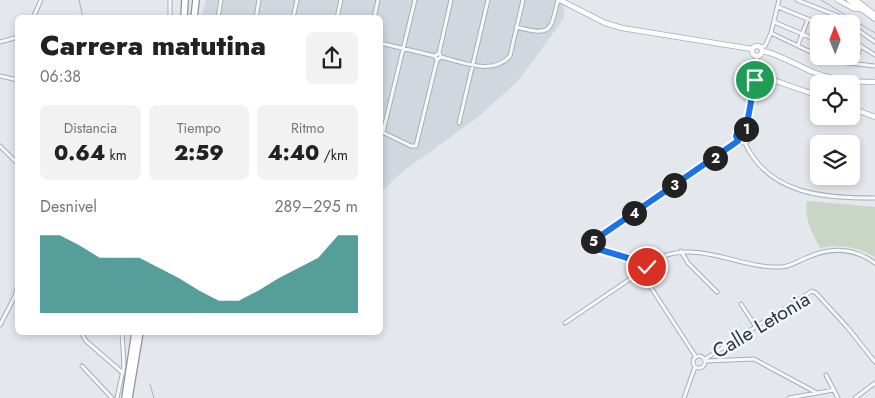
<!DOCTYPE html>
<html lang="es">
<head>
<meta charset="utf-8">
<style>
  :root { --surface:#fff; --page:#f2f2f2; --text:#222; --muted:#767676; --accent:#0f766e }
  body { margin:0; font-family:Jost,sans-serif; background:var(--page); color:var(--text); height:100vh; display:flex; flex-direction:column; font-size:19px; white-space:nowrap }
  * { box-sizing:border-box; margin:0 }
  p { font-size:16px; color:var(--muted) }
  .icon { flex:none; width:28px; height:28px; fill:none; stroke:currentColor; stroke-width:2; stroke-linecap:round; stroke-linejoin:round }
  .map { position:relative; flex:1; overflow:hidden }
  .panel { position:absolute; left:15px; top:15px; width:368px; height:320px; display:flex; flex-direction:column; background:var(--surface); border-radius:8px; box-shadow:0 2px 8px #0003 }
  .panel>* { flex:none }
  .needle { width:32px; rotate:359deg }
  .tools { position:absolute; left:810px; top:15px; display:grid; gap:10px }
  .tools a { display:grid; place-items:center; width:50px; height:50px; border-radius:8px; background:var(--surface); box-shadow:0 2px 8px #0003; font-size:25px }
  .pin { position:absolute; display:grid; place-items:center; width:42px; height:42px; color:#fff; margin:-21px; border:2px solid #fff; border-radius:50%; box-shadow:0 1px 5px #0007 }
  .km { position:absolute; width:25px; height:25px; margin:-12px; border-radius:50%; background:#222; color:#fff; font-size:14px; line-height:25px; text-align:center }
  .round { display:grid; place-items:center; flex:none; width:52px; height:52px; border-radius:8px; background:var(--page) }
  .headline { display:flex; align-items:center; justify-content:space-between; height:85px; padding:0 25px }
  h1 { font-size:28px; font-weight:800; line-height:38px }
  .metrics { display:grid; grid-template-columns:repeat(3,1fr); gap:8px; height:85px; padding:5px 25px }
  .metrics div { display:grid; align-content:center; border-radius:8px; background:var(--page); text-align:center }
  .metrics b { font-size:21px; font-weight:800 }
  .metrics small { font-size:14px; font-weight:400 }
  .metrics p { font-size:14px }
  .chart { height:140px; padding:10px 25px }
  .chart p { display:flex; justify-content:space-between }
  .chart svg { width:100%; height:90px; margin-top:5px; fill:var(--accent); opacity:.7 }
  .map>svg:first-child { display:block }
</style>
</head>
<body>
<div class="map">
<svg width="875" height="398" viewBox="0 0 875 398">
  <rect width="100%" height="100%" fill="#e4e7ec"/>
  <!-- built -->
  <path fill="#d2d6de" d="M206,0H564V18L518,81L478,117L402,172L380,193V18H201Z"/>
  <!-- green -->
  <path fill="#c9d6c5" d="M807,201L875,207V257C858,247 840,244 820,248C812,232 804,219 807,201Z"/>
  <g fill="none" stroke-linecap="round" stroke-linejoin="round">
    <!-- stream -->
    <path stroke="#9fb4cc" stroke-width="1" d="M79,0L83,18
      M821,0L875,33
      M150,384L154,398"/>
    <defs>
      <path id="street" d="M170,0V18
        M797,0L838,16L850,24
        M778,7L820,24
        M33,18L41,0
        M218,18L221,0
        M256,18L259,0
        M293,18L297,0
        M337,18L341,0
        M374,18L378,0
        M774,22L819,41
        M851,25L875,42
        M516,27C552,36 550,32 558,0
        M771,33L819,56
        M851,40L875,55
        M0,42L18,37
        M380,43L435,56
        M798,45L808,19
        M762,47L765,46L771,33L779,0
        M439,53L451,0
        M819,56L830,61L875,66
        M441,57L439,53L435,56L437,60L441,57C462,62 493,76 510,56L523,0
        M854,63L861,46
        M0,76L18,80
        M459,123L488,0
        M736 136a7 7 0 1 1 14 0a7 7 0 1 1-14 0Z
        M746,129L757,56
        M380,131L411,146H416L437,60
        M383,132L415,0
        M745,143C769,195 824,198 875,198
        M0,146L18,164
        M18,233V242
        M587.5 245a2.5 2.5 0 1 1 5 0a2.5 2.5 0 1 1-5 0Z
        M592,243L738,141
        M593,246L628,258L637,266L696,357
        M681,251L688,263L717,292
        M741,304L756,327
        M565,323L664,256C701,242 743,269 781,267C790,267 798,261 806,258C830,247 853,247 875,263
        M0,325L15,296L18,285
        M81,332L86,341L123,373
        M693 362a6 6 0 1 1 12 0a6 6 0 1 1-12 0Z
        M705,359L812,291L816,293L848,328L875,362
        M706,361L754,359L817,393
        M82,366L112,398
        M826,375L838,398
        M117,398L124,366L122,332
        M684,398L695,367
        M789,398L834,390
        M855,398L875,383"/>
      <path id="secondary" d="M560,0L605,23L622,28L752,49
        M838,0L855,9H862
        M849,0L875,19
        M856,0L875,15
        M752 51a5 5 0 1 1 10 0a5 5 0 1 1-10 0Z
        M763,51C781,55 796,65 813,72C833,80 854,82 875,82
        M756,74L819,96
        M851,108L875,117"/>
      <path id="highway" d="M184,18L185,0
        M194,18L196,0
        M125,398L135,332
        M129,398L140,332"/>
    </defs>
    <!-- street casing -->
    <use href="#street" stroke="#a9aeb7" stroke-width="5"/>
    <!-- secondary casing -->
    <use href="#secondary" stroke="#a9aeb7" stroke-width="6"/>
    <!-- highway casing -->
    <use href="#highway" stroke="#8b94a3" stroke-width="8"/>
    <!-- street -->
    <use href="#street" stroke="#f7f8fa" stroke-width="3"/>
    <!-- secondary -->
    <use href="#secondary" stroke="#fff" stroke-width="4.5"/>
    <!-- highway -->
    <use href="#highway" stroke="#fff" stroke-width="5.5"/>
  </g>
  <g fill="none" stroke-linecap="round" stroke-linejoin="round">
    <defs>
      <path id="route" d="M647,267L642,271L628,258L594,248L593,241L738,141L736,136L738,131L746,129L755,80"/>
    </defs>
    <!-- route casing -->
    <use href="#route" stroke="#fff" stroke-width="10"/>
    <!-- route -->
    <use href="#route" stroke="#1a73e8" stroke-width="6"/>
  </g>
  <g text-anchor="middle" stroke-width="5" stroke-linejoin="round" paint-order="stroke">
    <!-- street labels -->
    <g font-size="20" fill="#2b3445" stroke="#f4f6f9">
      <text transform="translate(761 325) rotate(-31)" y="7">Calle Letonia</text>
    </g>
  </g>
</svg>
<div class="tools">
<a><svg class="needle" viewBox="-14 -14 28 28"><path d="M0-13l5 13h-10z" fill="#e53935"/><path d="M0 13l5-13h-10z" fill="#767676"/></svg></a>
<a><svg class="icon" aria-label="locate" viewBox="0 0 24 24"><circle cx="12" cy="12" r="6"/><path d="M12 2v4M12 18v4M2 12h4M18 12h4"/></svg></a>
<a><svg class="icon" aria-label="layers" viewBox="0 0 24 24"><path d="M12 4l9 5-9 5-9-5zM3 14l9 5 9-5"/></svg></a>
</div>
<div class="pin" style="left:755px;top:80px;background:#1e9e55"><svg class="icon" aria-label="arrive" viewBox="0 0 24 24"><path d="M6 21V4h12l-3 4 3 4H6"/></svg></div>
<div class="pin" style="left:647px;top:267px;background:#d93025"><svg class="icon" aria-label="check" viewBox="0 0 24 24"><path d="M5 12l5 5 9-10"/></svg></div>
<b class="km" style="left:746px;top:129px">1</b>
<b class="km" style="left:715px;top:158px">2</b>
<b class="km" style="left:674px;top:185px">3</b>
<b class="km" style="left:634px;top:213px">4</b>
<b class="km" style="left:593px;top:241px">5</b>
<section class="panel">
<div class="headline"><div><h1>Carrera matutina</h1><p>06:38</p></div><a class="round"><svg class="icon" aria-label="share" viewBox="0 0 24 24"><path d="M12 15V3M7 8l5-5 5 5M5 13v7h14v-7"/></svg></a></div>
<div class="metrics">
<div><p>Distancia</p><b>0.64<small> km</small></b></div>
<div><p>Tiempo</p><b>2:59</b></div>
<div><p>Ritmo</p><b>4:40<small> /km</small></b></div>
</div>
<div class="chart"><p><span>Desnivel</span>289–295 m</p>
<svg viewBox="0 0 160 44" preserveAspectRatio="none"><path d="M0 44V6L10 6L20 11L30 17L40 17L50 17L60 22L70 27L80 33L90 38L100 38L110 33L120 27L130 22L140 17L150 6L160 6V44z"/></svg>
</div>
</section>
</div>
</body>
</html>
